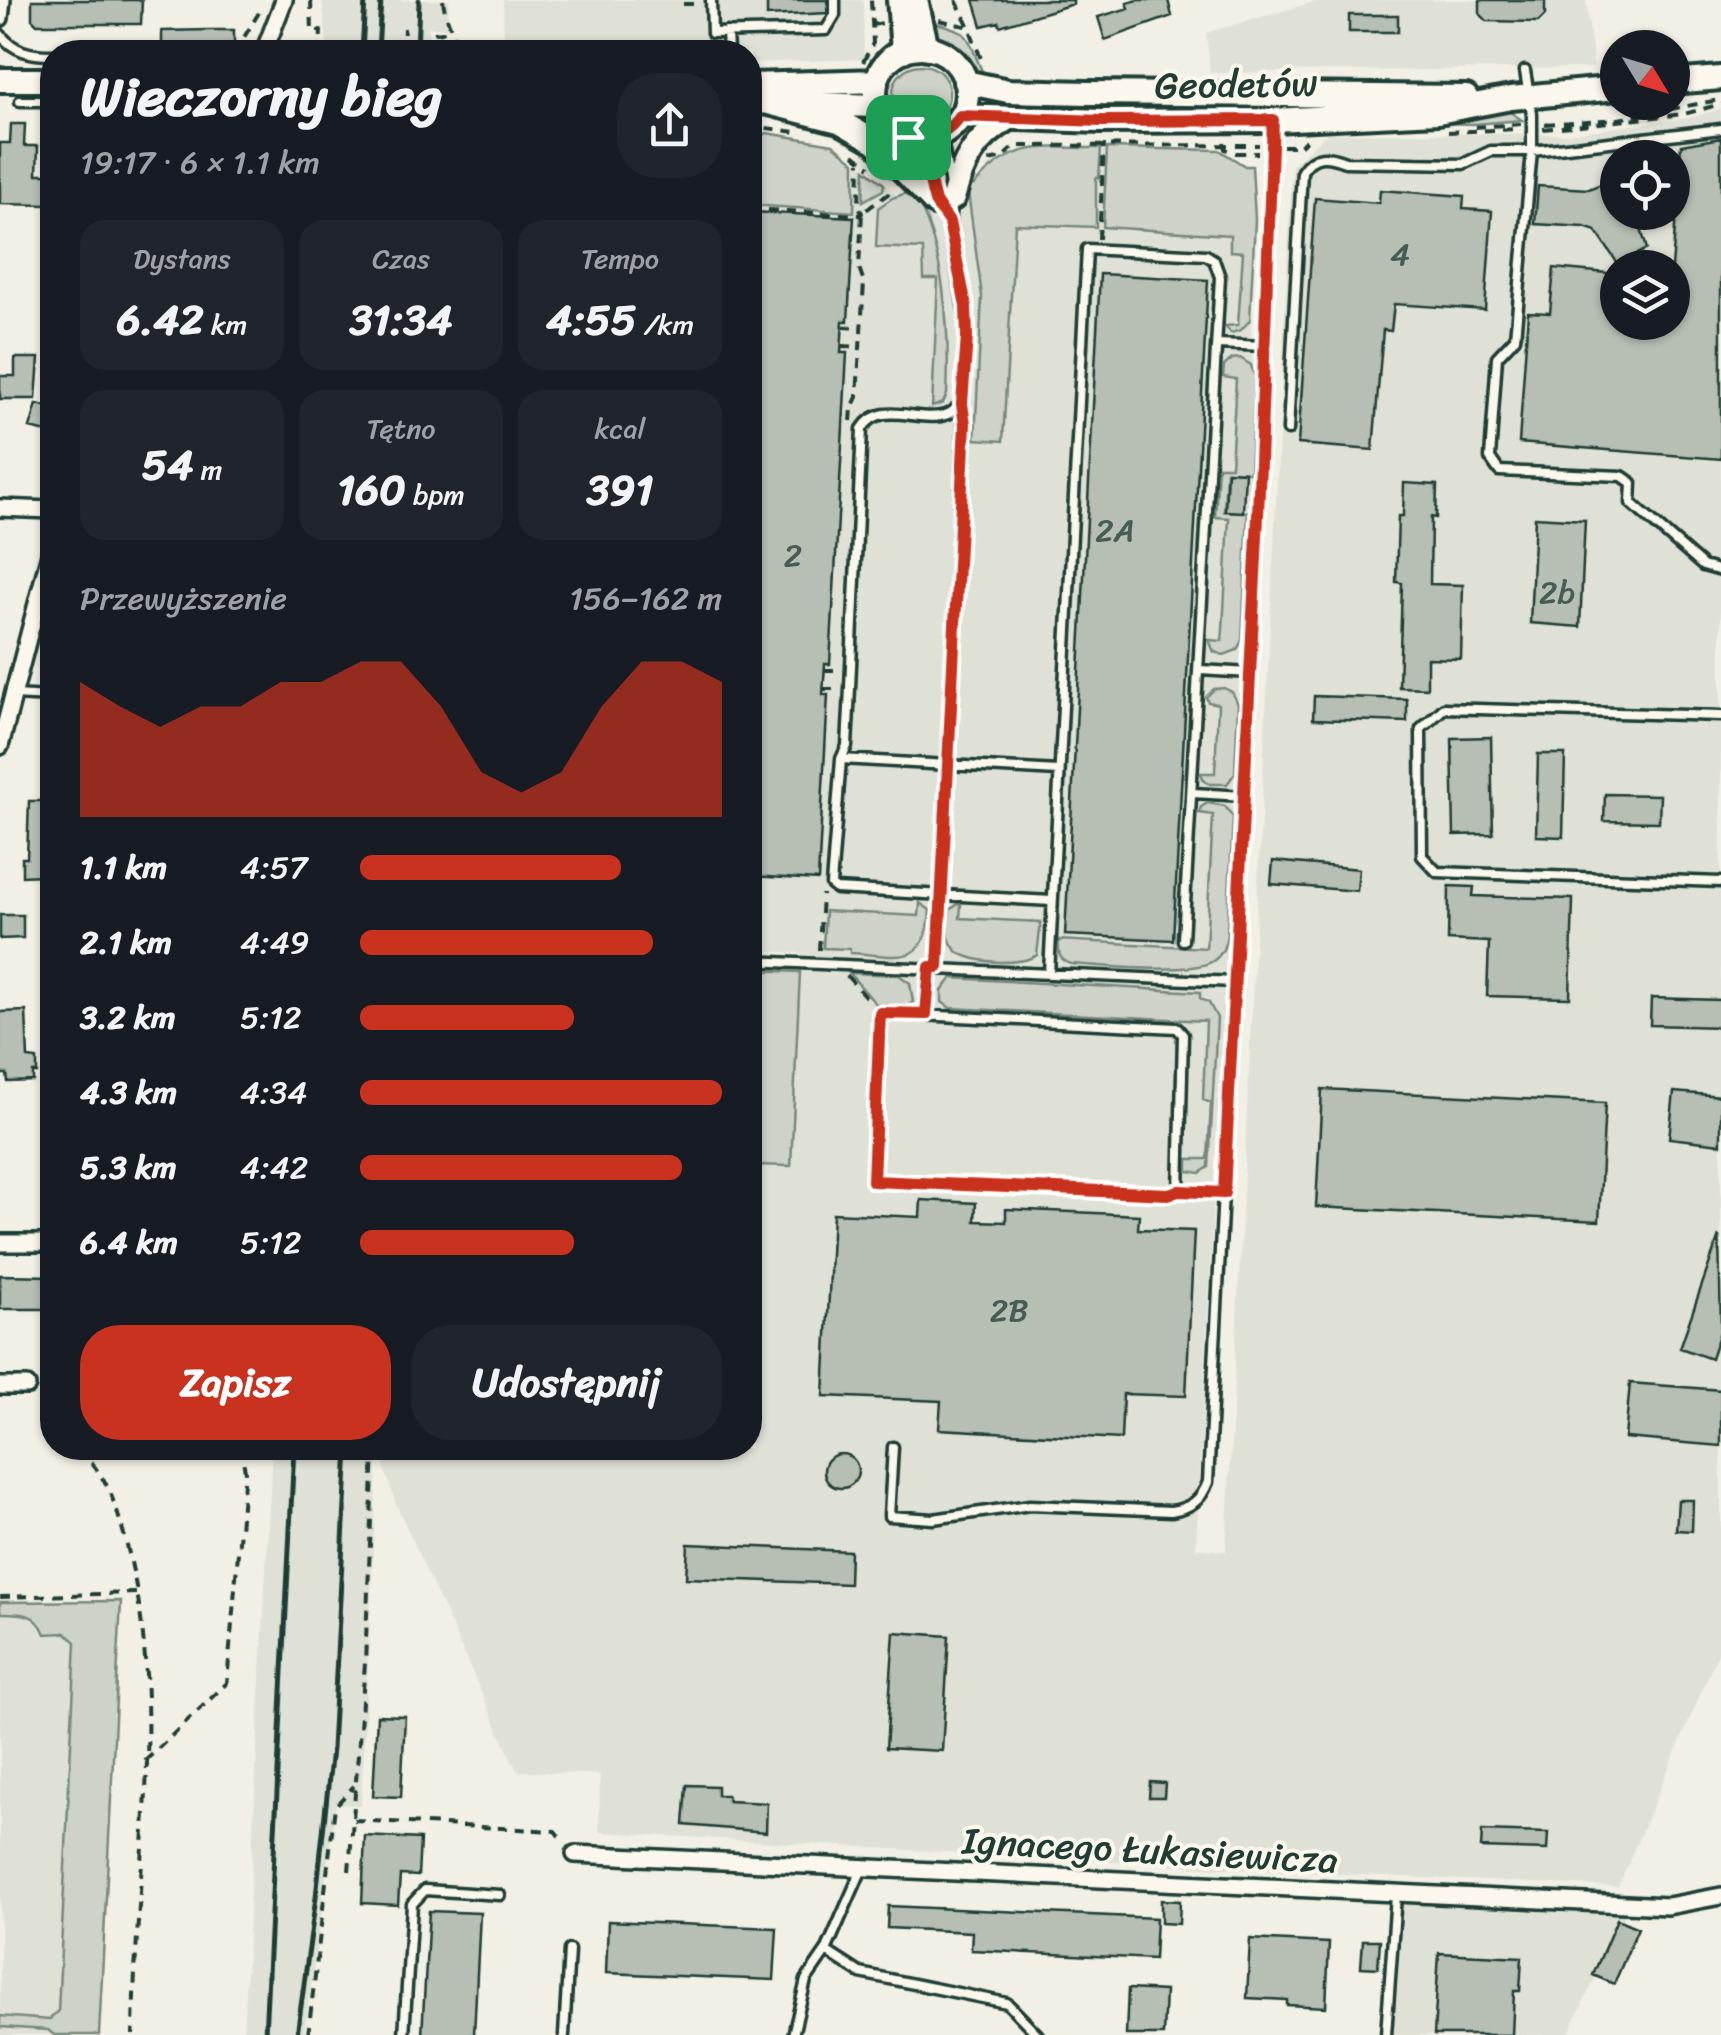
<!DOCTYPE html>
<html lang="pl">
<head>
<meta charset="utf-8">
<style>
  :root { --surface:#171b24; --page:#20242c; --text:#f1f3f6; --muted:#9ea1a6; --accent:#c8321e }
  body { margin:0; font-family:Sriracha,sans-serif; background:var(--page); color:var(--text); height:100vh; display:flex; flex-direction:column; font-size:38px; white-space:nowrap }
  * { box-sizing:border-box; margin:0 }
  p { font-size:32px; color:var(--muted) }
  .icon { flex:none; width:55px; height:55px; fill:none; stroke:currentColor; stroke-width:2; stroke-linecap:round; stroke-linejoin:round }
  .map { position:relative; flex:1; overflow:hidden }
  .details { position:absolute; left:40px; top:40px; width:722px; height:1420px; display:flex; flex-direction:column; background:var(--surface); border-radius:40px; box-shadow:0 2px 8px #0004 }
  .details>* { flex:none }
  .needle { width:65px; rotate:128deg }
  .tools { position:absolute; left:1600px; top:30px; display:grid; gap:20px }
  .tools a { display:grid; place-items:center; width:90px; height:90px; border-radius:50%; background:var(--surface); box-shadow:0 2px 8px #0004; font-size:50px }
  .pin { position:absolute; display:grid; place-items:center; width:85px; height:85px; color:#fff; margin:-42px; border-radius:20px; box-shadow:0 5px 15px #0006 }
  .round { display:grid; place-items:center; flex:none; width:105px; height:105px; border-radius:40px; background:var(--page) }
  .headline { display:flex; align-items:center; justify-content:space-between; height:170px; padding:0 40px }
  h1 { font-size:55px; font-weight:700; line-height:75px }
  .metrics { display:grid; grid-template-columns:repeat(3,1fr); gap:15px; height:170px; padding:10px 40px }
  .metrics div { display:grid; align-content:center; border-radius:25px; background:var(--page); text-align:center }
  .metrics b { font-size:42px; font-weight:700 }
  .metrics small { font-size:28px; font-weight:400 }
  .metrics p { font-size:28px }
  .chart { height:280px; padding:20px 40px }
  .chart p { display:flex; justify-content:space-between }
  .chart svg { width:100%; height:180px; margin-top:10px; fill:var(--accent); opacity:.7 }
  .button { display:flex; gap:20px; margin-top:auto; padding:20px 40px }
  .button a { flex:1; height:115px; border-radius:40px; background:var(--accent); color:#fff; font-size:40px; font-weight:700; line-height:115px; text-align:center }
  .button a+a { background:var(--page); color:var(--text) }
  ul { padding:0 40px; list-style:none; font-size:32px }
  li { display:grid; grid-template-columns:160px 120px 1fr; align-items:center; height:75px }
  li i { height:25px; border-radius:12px; background:var(--accent) }
  .map>svg:first-child { display:block }
</style>
</head>
<body>
<div class="map">
<svg width="1721" height="2035" viewBox="0 0 1721 2035">
  <rect width="100%" height="100%" fill="#f2f0e5"/>
  <filter id="ink" filterUnits="userSpaceOnUse"><feTurbulence type="fractalNoise" baseFrequency=".01" numOctaves="2"/><feDisplacementMap in="SourceGraphic" scale="20" xChannelSelector="R" yChannelSelector="G"/><feConvolveMatrix kernelMatrix="1 2 1 2 8 2 1 2 1" color-interpolation-filters="sRGB"/></filter>
  <g filter="url(#ink)">
    <!-- built -->
    <path fill="#e0e1d6" fill-rule="evenodd" d="M322,0H449L447,28L429,27L428,52H328Z
      M503,0H863L864,59L750,63V52H504Z
      M1321,0H1586L1594,68L1210,73L1206,33Z
      M1721,109V1646L1618,1887L1255,1870L599,1832L600,1775L517,1771L396,1504L384,1467V1448H750V1165L791,1166L801,953L750,951V130L833,143L898,195L974,184L992,163L1020,149H1219L1245,165H1253L1255,219L1250,320L1255,376L1196,1548L1226,1551L1292,165L1327,133L1564,134L1688,118ZM1618,158H1672V212H1618ZM1618,268H1672V322H1618Z
      M272,1448H378L361,1805L336,1804L304,2035H243Z
      M121,1601L99,2035H0V1602Z
      M1396,1894L1631,1903L1568,2035H1386Z"/>
    <!-- green -->
    <path fill="#cfd2c8" stroke="#77887e" stroke-width="2.5" d="M932,22C974,32 966,36 982,71L1001,81L981,77L962,54L938,35Z
      M893 93a28 28 0 1 1 56 0a28 28 0 1 1-56 0Z
      M1014,98L1234,104L1251,108L1252,112L1013,109Z
      M1507,110L1522,120L1475,124L1357,121Z
      M767,133L833,144L855,162L854,212L750,205V140Z
      M1101,148L1099,178H1096V227L1015,224L1003,441L975,439L982,296L967,185H974C1016,138 1042,149 1101,148Z
      M1107,148L1219,150L1245,166H1252L1255,219L1250,320L1241,330L1231,333L1225,326L1238,325L1243,252L1230,251V235L1103,227Z
      M865,169L884,184L883,190L863,201Z
      M912,191C945,243 950,333 947,394L943,403L932,407L938,279H924L923,249L876,247L878,208L892,198Z
      M1240,358L1251,365L1255,377L1250,472L1226,471L1224,511L1248,512L1242,640L1237,650L1224,655L1214,652L1209,640L1222,641L1223,629L1229,518L1215,517L1218,466H1231L1236,379L1223,377L1224,366L1232,359Z
      M1224,688L1232,692L1238,704L1235,773L1227,784H1210L1204,781L1201,773H1215L1218,704L1208,702L1206,697L1214,689Z
      M1208,803L1225,806L1233,817L1227,934C1226,945 1222,955 1213,961C1192,975 1099,966 1071,964C1058,960 1058,952 1059,940L1206,948L1213,815L1199,813L1201,807Z
      M920,903L930,910C926,970 897,955 850,953V949L823,948L825,911L919,916Z
      M958,904L961,905L960,918L1041,922L1037,955C1023,966 966,964 955,949C945,937 949,924 950,910Z
      M750,970L800,972L791,1166L750,1165Z
      M849,973L899,975L910,983L913,1002L907,1006L876,1004Z
      M952,978L1200,992V998L1209,1003L1217,1018L1209,1167L1200,1173L1188,1171V1159H1208L1211,1103L1203,1100L1206,1021L950,1008L942,1002V991Z
      M121,1601L99,2035H54L48,2030L0,2027V2016L49,2020L58,2011L76,1642L66,1633L45,1634C37,1612 21,1613 0,1613V1602Z"/>
    <!-- building -->
    <path fill="#b7beb3" stroke="#1f3d34" stroke-width="2.5" d="M32,0H142L141,24H37L32,19Z
      M767,0H828V13L767,16Z
      M974,0H1073V4L1000,26L999,22L982,26Z
      M1138,0H1168L1172,16L1105,40L1098,17L1129,8L1127,3Z
      M1480,0H1545V15L1538,22L1487,21L1480,14Z
      M1349,15H1398V32H1349Z
      M210,30H234V51L162,52V31Z
      M11,124H25L24,146H38L37,174H49L48,205L0,204V143H10Z
      M1721,138V459L1519,443L1528,312L1550,313L1554,268L1618,274V322H1672V268L1681,145Z
      M1618,165V212H1636L1647,249L1618,264L1596,231L1584,227L1535,224L1538,186L1589,189L1601,184Z
      M1380,190L1464,196L1463,209L1492,211L1485,310L1394,304L1391,331L1383,330L1373,450L1298,444L1315,198L1379,203Z
      M750,212L854,217L848,321H843L841,353H847L830,664H825L823,695H828L818,880L750,876Z
      M1100,274L1208,280L1173,940L1065,935Z
      M15,358H39L36,399H0V376H15Z
      M37,404L52,408L51,433L30,428Z
      M1227,471L1245,472L1243,512L1225,511Z
      M1404,483L1437,485L1436,518L1431,517L1430,584L1463,585L1461,659L1427,658V688L1399,687L1402,583L1396,582L1398,516H1403Z
      M1535,517L1585,520L1580,627L1530,623Z
      M1314,696L1407,699V722L1313,719Z
      M1491,737L1493,834L1454,835L1452,738Z
      M1538,754H1565L1563,837L1536,836Z
      M1605,794L1660,795L1659,822L1604,821Z
      M29,801H52V834H45L44,875L22,876V858H27Z
      M1273,861L1359,869L1357,891L1271,884Z
      M1449,886L1474,887L1473,896L1573,899L1570,998L1487,996L1489,942L1448,940Z
      M0,915H23V938L0,939Z
      M1651,998L1721,1000V1027L1650,1025Z
      M26,1011L28,1058L37,1059V1073H33V1081L8,1082L7,1074H0V1012Z
      M1322,1089L1605,1103L1599,1221L1316,1207Z
      M1674,1092L1721,1096V1144L1669,1138Z
      M921,1200L976,1203L975,1221L1006,1222V1209L1139,1215L1138,1229L1194,1231L1186,1396L1123,1394L1121,1439L939,1429L941,1401L824,1396L833,1213L920,1217Z
      M1719,1236L1721,1329L1711,1359L1680,1348Z
      M0,1275L52,1276V1309H0Z
      M1630,1383L1721,1390V1446L1625,1438Z
      M824 1471a17 17 0 1 1 34 0a17 17 0 1 1-34 0Z
      M1678,1500H1693L1692,1531L1676,1530Z
      M688,1544L850,1551L849,1584L686,1578Z
      M894,1632L949,1636L942,1751L886,1748Z
      M377,1715L405,1716L401,1797L373,1796Z
      M1150,1782L1165,1783L1164,1797H1149Z
      M687,1785L717,1786V1795H727L728,1801L767,1803L766,1832L684,1825Z
      M1482,1831L1548,1833L1547,1850L1481,1848Z
      M365,1836L420,1839L418,1876L400,1875L398,1905L362,1903Z
      M1161,1900L1180,1901L1179,1924L1161,1923Z
      M888,1906L1156,1918L1154,1959L971,1950L972,1932L887,1928Z
      M429,1911L480,1913L474,2035H422Z
      M1617,1919L1638,1928L1614,1984L1593,1975Z
      M608,1921L777,1928L774,1980L606,1973Z
      M1250,1939L1329,1943L1326,2007L1287,2005V2000L1247,1998Z
      M1363,1940H1380L1378,1968L1361,1967Z
      M1439,1953L1522,1957L1520,1991H1514L1512,2035H1434Z
      M1128,1989L1165,1991L1163,2035H1126Z"/>
    <g fill="none" stroke-linecap="round" stroke-linejoin="round">
      <defs>
        <path id="lane" d="M711,0L712,33L826,30L835,15V0
          M727,32L728,52
          M0,34C14,52 31,55 52,55
          M1525,71L1532,115V151L1515,338L1497,357L1490,458L1499,471L1622,476L1632,483L1631,503L1703,566L1721,571
          M20,101H52
          M941,134L950,186
          M907,137L928,174L931,187
          M1217,344L1265,346
          M962,403C957,407 953,412 948,414C920,425 881,398 862,429L849,709L847,746L841,759L831,885L836,889L1052,901
          M1288,430L1302,171C1314,153 1327,155 1345,162L1463,164L1491,151H1532L1721,129
          M1200,670L1250,673
          M13,695L52,697
          M1721,716L1444,708L1421,729L1422,856L1437,872L1721,882
          M841,759L1058,771
          M1193,793L1244,796
          M750,961L1235,982
          M938,967L967,337C965,291 945,245 952,200
          M1049,973L1087,249L1206,255L1214,260L1220,277L1183,940
          M926,1014L930,967
          M1179,1191L1183,1035L1177,1028L880,1013L873,1181L1168,1194L1179,1191L1224,1193
          M893,1447L889,1516L933,1519L1030,1505L1171,1511C1190,1508 1201,1501 1208,1482L1258,516L1273,124
          M826,1951L860,1973L1007,2003L1038,2035
          M404,2035L412,1904L425,1890L500,1895
          M564,2035L569,1950
          M793,2035L806,1980L826,1951L862,1869
          M1386,2035L1396,1895"/>
        <path id="street" d="M0,18L2,0
          M264,52L284,0
          M0,508L52,510
          M0,746L52,546
          M0,1243H52
          M0,1386H27
          M575,1854L1668,1906L1721,1896"/>
        <path id="secondary" d="M899,0L903,51
          M916,0L927,48
          M875 93a46 46 0 1 1 92 0a46 46 0 1 1-92 0Z
          M0,80H52
          M965,82L1008,91L1088,93L1466,97
          M1672,82L1721,78
          M750,85L877,81
          M750,102L876,106
          M769,103L839,121L876,142L935,203
          M960,116L1101,121L1273,120L1438,112L1511,98L1618,88
          M953,198C963,162 974,139 1008,119"/>
      </defs>
      <!-- lane casing -->
      <use href="#lane" stroke="#1f3d34" stroke-width="15"/>
      <!-- street casing -->
      <use href="#street" stroke="#1f3d34" stroke-width="22"/>
      <!-- secondary casing -->
      <use href="#secondary" stroke="#1f3d34" stroke-width="30"/>
      <!-- path -->
      <path stroke="#1f3d34" stroke-width="4" stroke-dasharray="10 8" stroke-linecap="butt" d="M311,0L312,31H321L320,52
        M443,0C445,19 455,33 458,52
        M956,0L969,27
        M683,4H701
        M939,20L969,27L983,64
        M872,25L883,23
        M434,33L443,32L442,52
        M235,52L263,6
        M403,52L404,28
        M863,62L873,43L871,0
        M1545,124L1618,119L1719,100
        M1475,127L1521,124
        M1543,129L1684,114L1721,104
        M1448,132L1519,129
        M750,135L766,128L796,132
        M1224,142L1225,149L1236,153H1258
        M1283,146H1300L1306,140
        M854,154L870,167
        M989,161L1002,158L1015,146L1259,145
        M750,209L859,215L862,213L859,207L860,162
        M1099,239L1104,144
        M843,327L861,328
        M842,346L860,347
        M851,421L852,408L857,397L864,282L859,268L862,213L888,194L890,187
        M824,670H838
        M823,689H837
        M819,950L822,894
        M847,976L871,1003
        M40,1394L52,1402
        M81,1448C91,1462 103,1477 110,1492C176,1666 135,1855 133,2035
        M0,1597L137,1593
        M145,1761L227,1683L245,1470L240,1448
        M354,1820L555,1831L564,1842
        M349,1871L365,1663L374,1448
        M308,2035L335,1806L354,1786"/>
      <!-- lane -->
      <use href="#lane" stroke="#fbf7ec" stroke-width="8"/>
      <!-- street -->
      <use href="#street" stroke="#fbf7ec" stroke-width="15"/>
      <!-- secondary -->
      <use href="#secondary" stroke="#fbf7ec" stroke-width="22"/>
      <!-- rail -->
      <path stroke="#1f3d34" stroke-width="5" d="M362,52L365,0
        M378,52L381,0
        M417,52L419,0
        M265,2035L294,1448
        M297,2035L316,1897L332,1749L348,1448"/>
    </g>
  </g>
  <g fill="none" stroke-linecap="round" stroke-linejoin="round" filter="url(#ink)">
    <defs>
      <path id="route" d="M960,116L1101,121L1273,120L1258,516L1224,1193L1179,1191L1168,1194L873,1181L880,1013L926,1014L930,967H938L965,424L962,404L967,337L966,306L949,222L935,202L928,174L908,137C930,141 947,135 960,116Z"/>
    </defs>
    <!-- route casing -->
    <use href="#route" stroke="#fff" stroke-width="20"/>
    <!-- route -->
    <use href="#route" stroke="#c8321e" stroke-width="12"/>
  </g>
  <g text-anchor="middle" stroke-width="8" stroke-linejoin="round" paint-order="stroke">
    <!-- number labels -->
    <g font-size="32" fill="#455d54">
      <text x="1400" y="265">4</text>
      <text x="1115" y="541">2A</text>
      <text x="793" y="566">2</text>
      <text x="1557" y="603">2b</text>
      <text x="1009" y="1321">2B</text>
    </g>
    <!-- street labels -->
    <g font-size="38" fill="#1f3d34" stroke="#fbf7ec">
      <text transform="translate(1236 84) rotate(-1)" y="13">Geodetów</text>
      <text transform="translate(1150 1850) rotate(3)" y="13">Ignacego Łukasiewicza</text>
    </g>
  </g>
</svg>
<div class="tools">
<a><svg class="needle" viewBox="-14 -14 28 28"><path d="M0-13l5 13h-10z" fill="#e53935"/><path d="M0 13l5-13h-10z" fill="#9ea1a6"/></svg></a>
<a><svg class="icon" aria-label="locate" viewBox="0 0 24 24"><circle cx="12" cy="12" r="6"/><path d="M12 2v4M12 18v4M2 12h4M18 12h4"/></svg></a>
<a><svg class="icon" aria-label="layers" viewBox="0 0 24 24"><path d="M12 4l9 5-9 5-9-5zM3 14l9 5 9-5"/></svg></a>
</div>
<div class="pin" style="left:908px;top:137px;background:#1e9e55"><svg class="icon" aria-label="arrive" viewBox="0 0 24 24"><path d="M6 21V4h12l-3 4 3 4H6"/></svg></div>
<section class="details">
<div class="headline"><div><h1>Wieczorny bieg</h1><p>19:17 · 6 × 1.1 km</p></div><a class="round"><svg class="icon" aria-label="share" viewBox="0 0 24 24"><path d="M12 15V3M7 8l5-5 5 5M5 13v7h14v-7"/></svg></a></div>
<div class="metrics">
<div><p>Dystans</p><b>6.42<small> km</small></b></div>
<div><p>Czas</p><b>31:34</b></div>
<div><p>Tempo</p><b>4:55<small> /km</small></b></div>
</div>
<div class="metrics">
<div><b>54<small> m</small></b></div>
<div><p>Tętno</p><b>160<small> bpm</small></b></div>
<div><p>kcal</p><b>391</b></div>
</div>
<div class="chart"><p><span>Przewyższenie</span>156–162 m</p>
<svg viewBox="0 0 160 44" preserveAspectRatio="none"><path d="M0 44V11L10 17L20 22L30 17L40 17L50 11L60 11L70 6L80 6L90 17L100 33L110 38L120 33L130 17L140 6L150 6L160 11V44z"/></svg>
</div>
<ul>
<li><b>1.1 km</b>4:57<i style="width:72%"></i></li>
<li><b>2.1 km</b>4:49<i style="width:81%"></i></li>
<li><b>3.2 km</b>5:12<i style="width:59%"></i></li>
<li><b>4.3 km</b>4:34<i style="width:100%"></i></li>
<li><b>5.3 km</b>4:42<i style="width:89%"></i></li>
<li><b>6.4 km</b>5:12<i style="width:59%"></i></li>
</ul>
<div class="button"><a>Zapisz</a><a>Udostępnij</a></div>
</section>
</div>
</body>
</html>
